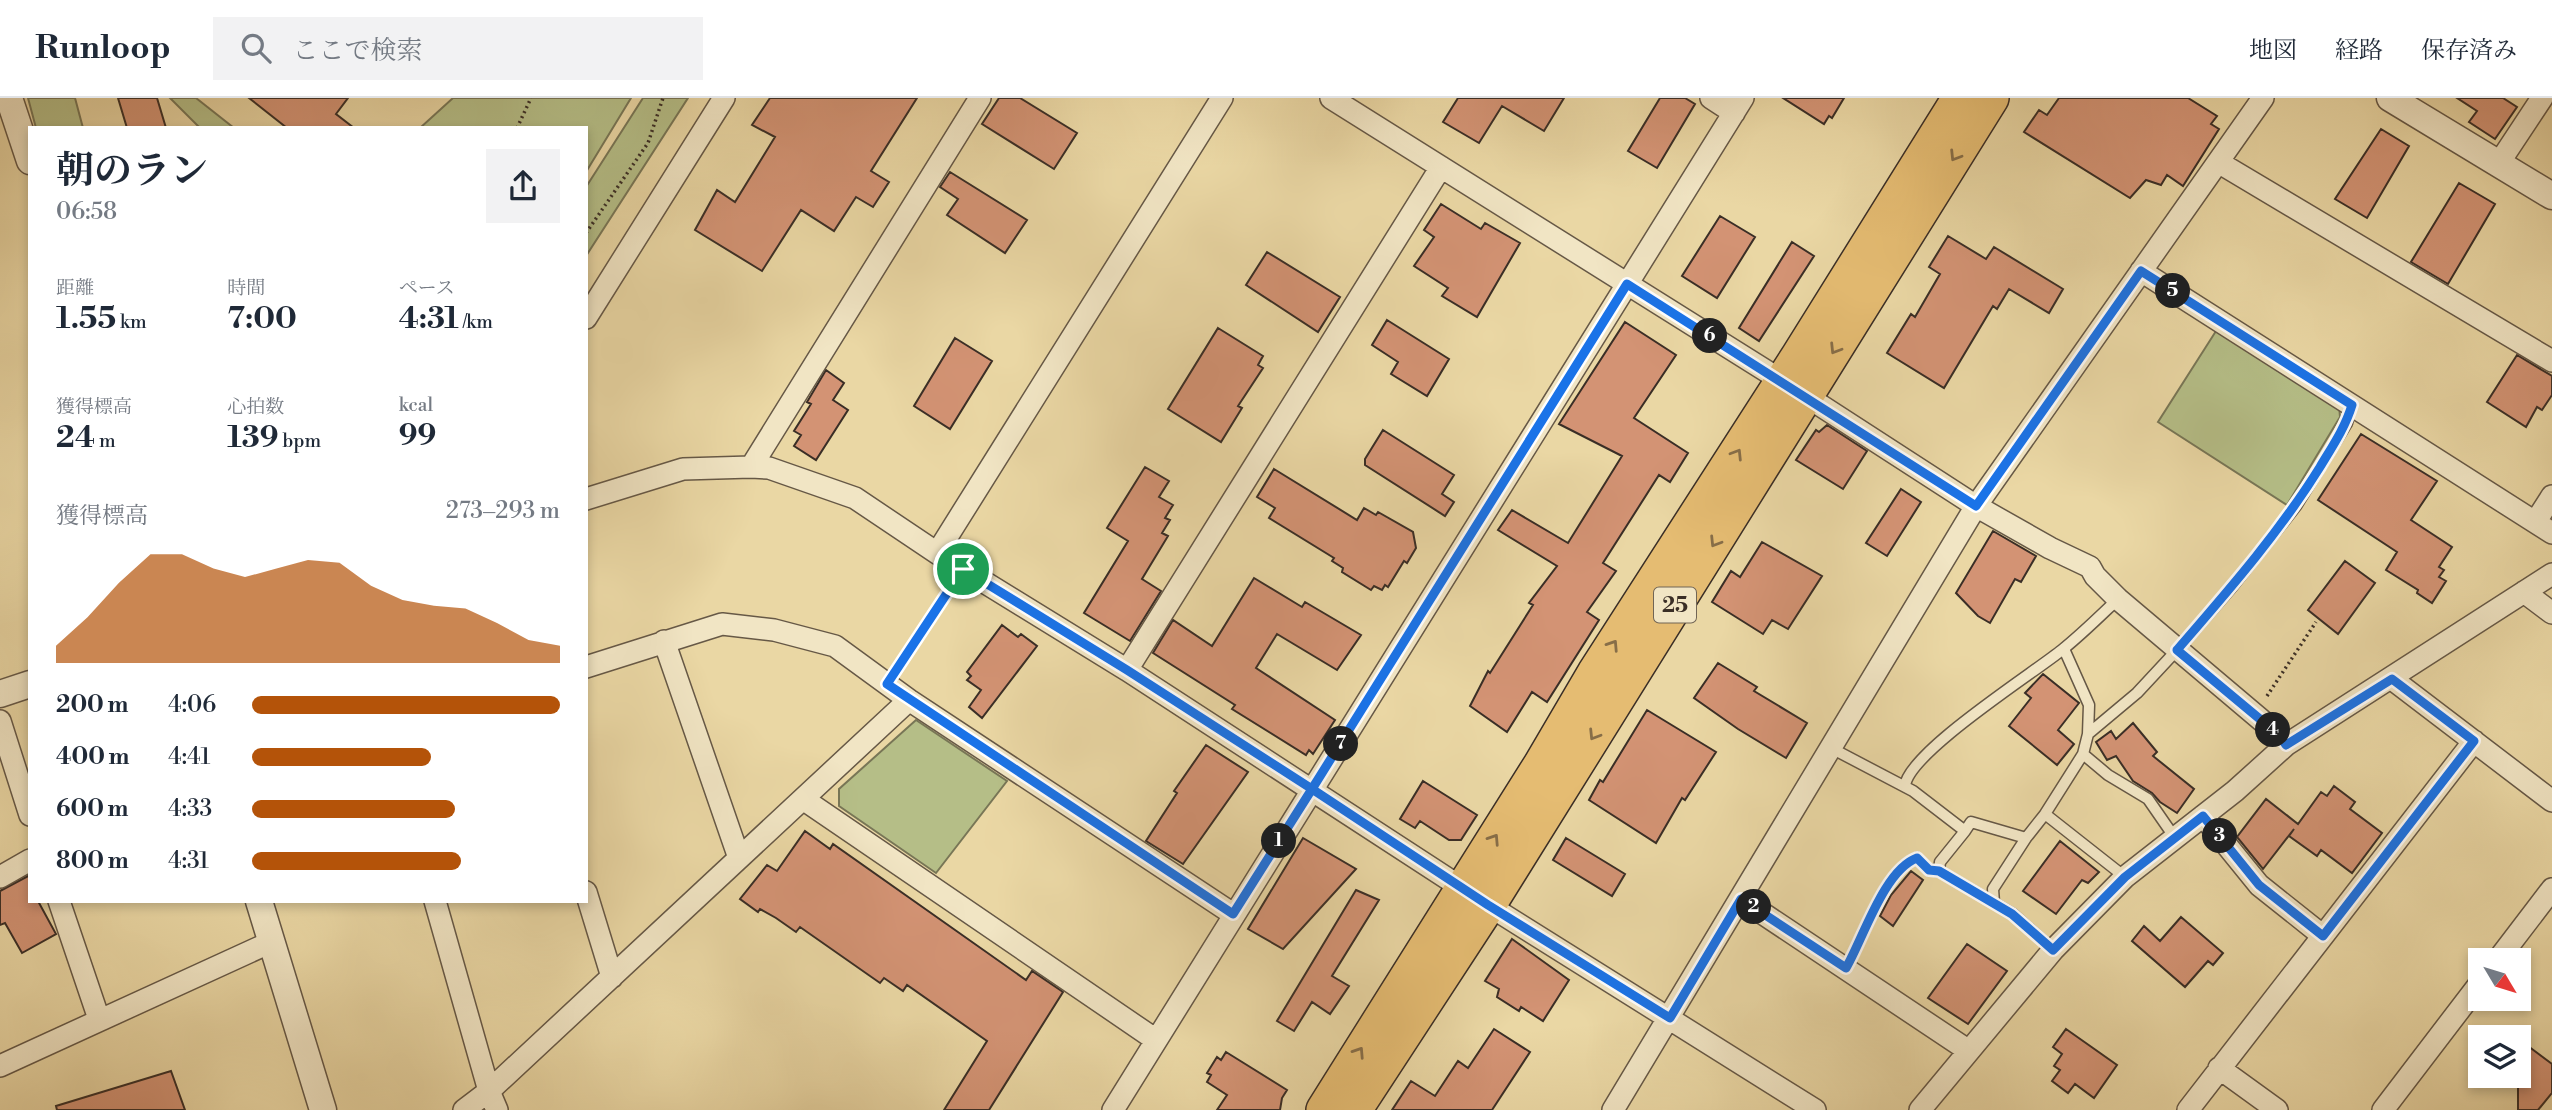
<!DOCTYPE html>
<html lang="ja">
<head>
<meta charset="utf-8">
<style>
  :root { --surface:#fff; --page:#f2f2f3; --text:#1f2937; --muted:#747a83; --line:#e0e1e3; --accent:#b45309 }
  body { margin:0; font-family:"Libre Bodoni","Noto Serif JP",serif; background:var(--page); color:var(--text); height:100vh; display:flex; flex-direction:column; font-size:26px; white-space:nowrap }
  * { box-sizing:border-box; margin:0 }
  p { font-size:23px; color:var(--muted) }
  .icon { flex:none; width:38px; height:38px; fill:none; stroke:currentColor; stroke-width:2; stroke-linecap:round; stroke-linejoin:round }
  .map { position:relative; flex:1; overflow:hidden }
  .details { position:absolute; left:28px; top:28px; width:560px; height:777px; display:flex; flex-direction:column; background:var(--surface); border-radius:0px; box-shadow:0 4px 10px #0003 }
  .details>* { flex:none }
  .needle { width:46px; rotate:128deg }
  .tools { position:absolute; left:2468px; top:850px; display:grid; gap:14px }
  .tools a { display:grid; place-items:center; width:63px; height:63px; border-radius:0px; background:var(--surface); box-shadow:0 4px 10px #0003; font-size:35px }
  .pin { position:absolute; display:grid; place-items:center; width:60px; height:60px; color:#fff; margin:-30px; border:4px solid #fff; border-radius:50%; box-shadow:0 2px 7px #0007 }
  .km { position:absolute; width:35px; height:35px; margin:-18px; border-radius:50%; background:#222; color:#fff; font-size:19px; line-height:35px; text-align:center }
  .round { display:grid; place-items:center; flex:none; width:74px; height:74px; border-radius:0px; background:var(--page) }
  .headline { display:flex; align-items:center; justify-content:space-between; height:119px; padding:0 28px }
  h1 { font-size:38px; font-weight:700; line-height:52px }
  .figures { display:grid; grid-template-columns:repeat(3,1fr); gap:10px; height:119px; padding:7px 28px }
  .figures div { display:grid; align-content:center }
  .figures b { font-size:30px; font-weight:700 }
  .figures small { font-size:19px; font-weight:400 }
  .figures p { font-size:19px }
  .chart { height:196px; padding:14px 28px }
  .chart p { display:flex; justify-content:space-between }
  .chart svg { width:100%; height:126px; margin-top:7px; fill:var(--accent); opacity:.7 }
  ul { padding:0 28px; list-style:none; font-size:23px }
  li { display:grid; grid-template-columns:112px 84px 1fr; align-items:center; height:52px }
  li i { height:18px; border-radius:9px; background:var(--accent) }
  header { display:flex; align-items:center; gap:42px; box-sizing:border-box; height:98px; padding:0 35px; background:var(--surface); border-bottom:2px solid var(--line) }
  header strong { font-size:33px }
  nav { display:flex; gap:38px; margin-inline-start:auto; font-size:24px }
  .search { width:490px; height:63px; background:var(--page); display:flex; align-items:center; gap:18px; box-sizing:border-box; padding:0 24px; border-radius:0px; color:var(--muted); font-size:26px }
  .map>svg:first-child { display:block }
</style>
</head>
<body>
<header>
<strong>Runloop</strong>
<div class="search"><svg class="icon" aria-label="search" viewBox="0 0 24 24"><circle cx="10" cy="10" r="6"/><path d="M15 15l6 6"/></svg>ここで検索</div>
<nav><a>地図</a><a>経路</a><a>保存済み</a></nav>
</header>
<div class="map">
<svg width="2552" height="1012" viewBox="0 0 2552 1012">
  <rect width="100%" height="100%" fill="#ead7a4"/>
  <filter id="stains"><feTurbulence type="fractalNoise" baseFrequency=".00286" numOctaves="4"/><feColorMatrix values="0 0 0 0 .2 0 0 0 0 .09 0 0 0 0 .02 0 0 0 .5 -.17"/></filter>
  <radialGradient id="worn" r=".72"><stop offset=".6" stop-color="#630" stop-opacity="0"/><stop offset="1" stop-color="#630" stop-opacity=".3"/></radialGradient>
  <!-- green -->
  <path fill="#b5be87" stroke="#787656" stroke-width="2" d="M28,0H75L83,30H36Z
    M170,0H196L234,30H200Z
    M453,0H631L586,74V30H420Z
    M643,0H688L586,158V89Z
    M2216,233L2339,307L2340,319L2287,407L2158,324Z
    M916,622L1007,683L936,775L839,708V691Z"/>
  <!-- building -->
  <path fill="#d39374" stroke="#3a2e26" stroke-width="2" d="M118,0H157L166,30H127Z
    M249,0H348L336,16L354,30H287Z
    M770,0H917L871,73L889,84L873,109L856,99L834,133L801,112L762,173L695,132L717,92L735,104L775,39L752,27Z
    M999,0H1020L1077,35L1054,71L982,26Z
    M1458,0H1564L1544,33L1502,8L1479,45L1443,24Z
    M1660,0H1685L1695,6L1657,70L1628,53Z
    M1783,0H1844L1832,20L1829,18L1824,26Z
    M2059,0H2188L2217,18L2211,26L2219,31L2183,88L2167,77L2161,87L2146,82L2130,100L2024,34L2039,12L2047,17Z
    M2457,0H2503L2517,9L2495,41L2469,24L2477,13Z
    M2381,31L2409,48L2367,120L2335,101Z
    M950,74L1027,122L1005,155L947,117L958,101L940,89Z
    M2459,85L2495,106L2448,186L2411,164Z
    M1441,106L1481,131L1485,125L1520,145L1477,219L1442,198L1448,190L1414,168L1434,139L1424,132Z
    M1720,118L1755,139L1717,200L1682,178Z
    M1948,138L1986,161L1994,149L2063,191L2049,215L2009,191L1997,211L1993,208L1944,290L1887,255L1911,216L1915,219L1940,176L1929,169Z
    M1792,144L1814,158L1759,243L1739,230Z
    M1267,154L1340,199L1318,234L1246,187Z
    M1387,222L1449,261L1427,298L1391,276L1398,264L1372,247Z
    M1625,224L1676,257L1634,320L1688,355L1670,384L1659,377L1603,465L1616,473L1587,514L1599,522L1547,604L1532,594L1507,634L1470,608L1488,573L1490,575L1533,507L1529,505L1557,468L1498,432L1512,412L1568,445L1622,358L1559,326Z
    M1218,230L1263,258L1258,267L1263,270L1238,308L1242,310L1221,344L1168,311Z
    M955,240L992,263L950,331L914,308Z
    M2517,257L2552,278V297L2542,312L2537,309L2526,329L2487,304Z
    M826,272L844,285L833,302L848,312L816,362L794,348L801,337L794,333L811,306L807,304Z
    M1827,327L1867,353L1843,391L1796,362L1816,332L1819,334Z
    M1383,332L1454,377L1442,396L1454,404L1445,418L1365,367V361Z
    M2361,336L2437,383L2411,422L2452,449L2439,469L2444,472L2439,479L2446,483L2432,505L2417,495L2418,492L2386,472L2397,454L2318,402Z
    M1145,369L1169,383L1159,399L1173,407L1165,420L1170,422L1162,435L1168,438L1142,481L1161,493L1130,543L1084,515L1128,443L1107,430Z
    M1274,371L1357,422L1364,410L1376,417L1378,414L1413,434L1416,450L1407,465L1404,463L1388,489L1385,487L1382,492L1374,488L1371,492L1342,474L1343,470L1332,463L1334,460L1269,420L1275,410L1257,399Z
    M1901,391L1921,404L1887,458L1866,445Z
    M1993,433L2036,458L2021,484L2015,481L1990,525L1978,518L1956,495Z
    M1762,444L1822,478L1788,531L1772,522L1763,536L1712,504L1731,473L1740,479Z
    M2345,463L2375,485L2338,536L2308,512Z
    M1254,480L1302,509L1305,504L1361,537L1337,572L1277,536L1256,570L1335,622L1313,656L1309,652L1306,657L1232,611L1235,607L1153,555L1173,522L1212,548Z
    M1002,527L1018,539L1021,536L1037,548L982,620L969,609L981,592L967,582L971,578L967,574Z
    M1718,565L1757,589L1754,593L1807,625L1786,660L1738,631L1694,600Z
    M2043,576L2079,605L2058,632L2074,646L2057,667L2009,628L2031,600L2025,595Z
    M1647,612L1716,654L1685,702L1682,700L1656,745L1589,702L1600,682L1603,684Z
    M2133,625L2157,654L2153,658L2194,691L2177,715L2160,704L2152,695L2133,683L2116,658L2107,662L2096,644L2111,633L2116,641Z
    M1206,647L1248,674L1183,766L1146,743L1177,695L1174,693Z
    M1423,683L1477,717L1461,742H1449L1420,723L1415,730L1400,721Z
    M2334,688L2355,704L2350,711L2382,735L2352,775L2321,752L2317,758L2289,738L2294,731L2263,771L2237,739L2266,701L2298,726L2321,694L2327,698Z
    M805,733L830,751L833,746L1026,882L1032,873L1063,894L989,1012H944L987,943L907,887L903,893L884,880L880,885L800,829L796,834L776,820L760,811L758,814L740,801L767,767L777,773Z
    M1303,740L1356,771L1283,851L1248,831Z
    M1566,740L1625,776L1612,798L1553,762Z
    M2060,743L2099,774L2088,785L2082,782L2056,816L2023,793Z
    M1911,773L1923,782L1893,828L1880,818L1891,797Z
    M30,777V803H38L56,836L22,855L5,825L0,827V793Z
    M1356,792L1379,802L1332,878L1349,888L1330,916L1312,904L1294,933L1277,923Z
    M2181,819L2223,855L2213,867L2208,863L2185,889L2132,843L2144,828L2160,843Z
    M1512,841L1569,882L1543,923L1521,909L1519,913L1497,899L1499,891L1485,883Z
    M1967,846L2007,873L1968,926L1928,900Z
    M1494,931L1530,954L1492,1012H1392L1411,983L1435,998L1458,963L1468,970Z
    M2066,931L2117,967L2094,1000L2075,986L2068,995L2052,983L2060,972L2054,968L2062,956L2053,949Z
    M2528,948L2552,966V995L2538,1012H2518V961Z
    M1226,954L1287,992L1282,1000L1280,1012H1217L1227,997L1207,984L1211,977L1207,975L1217,959L1221,962Z
    M171,973L185,1012H57L56,1008Z"/>
  <g fill="none" stroke-linecap="round" stroke-linejoin="round">
    <defs>
      <path id="service" d="M2064,551L2089,607L2088,636
        M1831,650L1913,693L1965,733L1971,724L2026,740L2045,716
        M2083,656L2108,677L2148,701L2175,740
        M1905,688C1908,655 2032,576 2062,552C2082,536 2100,518 2118,501
        M1939,773L1940,764L1965,733
        M2125,779L2045,716L2083,656L2088,636L2137,595L2177,552L2232,489L2296,408L2347,325L2352,307
        M1994,805L1993,791L2026,740
        M1846,870C1863,841 1884,772 1917,760L1929,772L1939,773L2013,816L2053,852"/>
      <path id="minor" d="M1331,0L1806,298L1976,408L2050,450L2090,469L2095,478L2118,501L2279,637L2286,647
        M1711,0L1734,15
        M2218,64L2552,263
        M2499,65L2542,0
        M2141,173L2552,435
        M586,220L724,0
        M751,369L980,0
        M586,401L683,371L751,369L769,370L855,400L937,455L1127,572L1488,807L1815,1012
        M2536,423L2552,398
        M937,455L1222,0
        M2524,494L2552,515
        M664,543L739,760
        M586,569L722,526L774,532L835,548L909,602L1233,816
        M1127,572L1441,69
        M2392,581L2552,703
        M0,623L30,717
        M803,701L1156,942
        M2203,718L2259,787L2323,838
        M0,779L30,762
        M586,794L612,879
        M1741,801L1969,953
        M59,803L99,921
        M435,803L489,993L497,1012
        M2497,863L2552,791
        M0,968L271,844
        M2219,970L2277,1012
        M464,1012L489,993L909,602
        M1113,1012L1743,0
        M1613,1012L1976,408L2263,0
        M1920,1012L2053,852L2125,779L2235,693L2286,647L2552,476
        M2188,1012L2474,643
        M2383,1012L2480,885"/>
      <path id="tertiary" d="M9,0L30,63
        M2390,0L2552,98
        M0,596L30,586
        M259,803L323,1012"/>
      <path id="primary" d="M1324,1012L1541,667L1595,575L1799,258L1960,0
        M1354,1012L1488,807L1991,0"/>
    </defs>
    <!-- service casing -->
    <use href="#service" stroke="#665846" stroke-width="13"/>
    <!-- minor casing -->
    <use href="#minor" stroke="#665846" stroke-width="24"/>
    <!-- tertiary casing -->
    <use href="#tertiary" stroke="#665846" stroke-width="29"/>
    <!-- primary casing -->
    <use href="#primary" stroke="#3a2e26" stroke-width="38"/>
    <!-- path -->
    <path stroke="#3a2e26" stroke-width="3.5" stroke-dasharray="2 3.5" stroke-linecap="butt" d="M517,30L531,0
      M586,135L648,45L663,0
      M899,569L952,488
      M2267,598L2316,524"/>
    <!-- service -->
    <use href="#service" stroke="#f1e5c4" stroke-width="10"/>
    <!-- minor -->
    <use href="#minor" stroke="#f1e5c4" stroke-width="21"/>
    <!-- tertiary -->
    <use href="#tertiary" stroke="#f1e5c4" stroke-width="26"/>
    <!-- primary -->
    <use href="#primary" stroke="#e5bc72" stroke-width="35"/>
  </g>
  <!-- one-way arrows -->
  <defs><path id="oneway-chevron" d="M-2-3.5L2.5 0L-2 3.5" fill="none" stroke-width="1.6" stroke-linecap="round" stroke-linejoin="round" transform="scale(1.75)"/></defs>
  <g stroke="#876e48">
    <use href="#oneway-chevron" transform="translate(1955 58) rotate(122)"/>
    <use href="#oneway-chevron" transform="translate(1835 251) rotate(122)"/>
    <use href="#oneway-chevron" transform="translate(1737 356) rotate(-58)"/>
    <use href="#oneway-chevron" transform="translate(1715 444) rotate(122)"/>
    <use href="#oneway-chevron" transform="translate(1613 547) rotate(-57)"/>
    <use href="#oneway-chevron" transform="translate(1594 637) rotate(122)"/>
    <use href="#oneway-chevron" transform="translate(1494 741) rotate(-57)"/>
    <use href="#oneway-chevron" transform="translate(1359 954) rotate(-57)"/>
  </g>
  <g fill="none" stroke-linecap="round" stroke-linejoin="round">
    <defs>
      <path id="route" d="M963,471L887,586L1233,816L1312,691L1488,807L1670,920L1741,801L1846,870C1863,841 1884,772 1917,760L1929,772L1939,773L2012,816L2053,852L2125,779L2203,718L2259,787L2323,838L2474,643L2392,581L2286,647L2279,637L2177,552C2228,493 2279,435 2320,369C2332,349 2345,330 2352,307L2141,173L1976,408L1627,186L1312,691L1127,572L963,471"/>
    </defs>
    <!-- route casing -->
    <use href="#route" stroke="#fff" stroke-width="14"/>
    <!-- route -->
    <use href="#route" stroke="#1a73e8" stroke-width="9"/>
  </g>
  <g text-anchor="middle" stroke-width="6" stroke-linejoin="round" paint-order="stroke">
    <!-- shield labels -->
    <rect fill="#f1e5c4" stroke="#716555" stroke-width="2" x="1654" y="489.5" width="42" height="35" rx="5"/>
    <g font-size="21" font-weight="bold" fill="#3a2e26">
      <text x="1675" y="514">25</text>
    </g>
  </g>
  <rect width="100%" height="100%" filter="url(#stains)"/>
  <rect width="100%" height="100%" fill="url(#worn)"/>
</svg>
<div class="tools">
<a><svg class="needle" viewBox="-14 -14 28 28"><path d="M0-13l5 13h-10z" fill="#e53935"/><path d="M0 13l5-13h-10z" fill="#747a83"/></svg></a>
<a><svg class="icon" aria-label="layers" viewBox="0 0 24 24"><path d="M12 4l9 5-9 5-9-5zM3 14l9 5 9-5"/></svg></a>
</div>
<div class="pin" style="left:963px;top:471px;background:#1e9e55"><svg class="icon" aria-label="arrive" viewBox="0 0 24 24"><path d="M6 21V4h12l-3 4 3 4H6"/></svg></div>
<b class="km" style="left:1279px;top:743px">1</b>
<b class="km" style="left:1754px;top:809px">2</b>
<b class="km" style="left:2220px;top:738px">3</b>
<b class="km" style="left:2273px;top:632px">4</b>
<b class="km" style="left:2173px;top:193px">5</b>
<b class="km" style="left:1710px;top:238px">6</b>
<b class="km" style="left:1341px;top:646px">7</b>
<section class="details">
<div class="headline"><div><h1>朝のラン</h1><p>06:58</p></div><a class="round"><svg class="icon" aria-label="share" viewBox="0 0 24 24"><path d="M12 15V3M7 8l5-5 5 5M5 13v7h14v-7"/></svg></a></div>
<div class="figures">
<div><p>距離</p><b>1.55<small> km</small></b></div>
<div><p>時間</p><b>7:00</b></div>
<div><p>ペース</p><b>4:31<small> /km</small></b></div>
</div>
<div class="figures">
<div><p>獲得標高</p><b>24<small> m</small></b></div>
<div><p>心拍数</p><b>139<small> bpm</small></b></div>
<div><p>kcal</p><b>99</b></div>
</div>
<div class="chart"><p><span>獲得標高</span>273–293 m</p>
<svg viewBox="0 0 160 44" preserveAspectRatio="none"><path d="M0 44V38L10 28L20 16L30 6L40 6L50 11L60 14L70 11L80 8L90 9L100 17L110 22L120 24L130 25L140 30L150 36L160 38V44z"/></svg>
</div>
<ul>
<li><b>200 m</b>4:06<i style="width:100%"></i></li>
<li><b>400 m</b>4:41<i style="width:58%"></i></li>
<li><b>600 m</b>4:33<i style="width:66%"></i></li>
<li><b>800 m</b>4:31<i style="width:68%"></i></li>
</ul>
</section>
</div>
</body>
</html>
